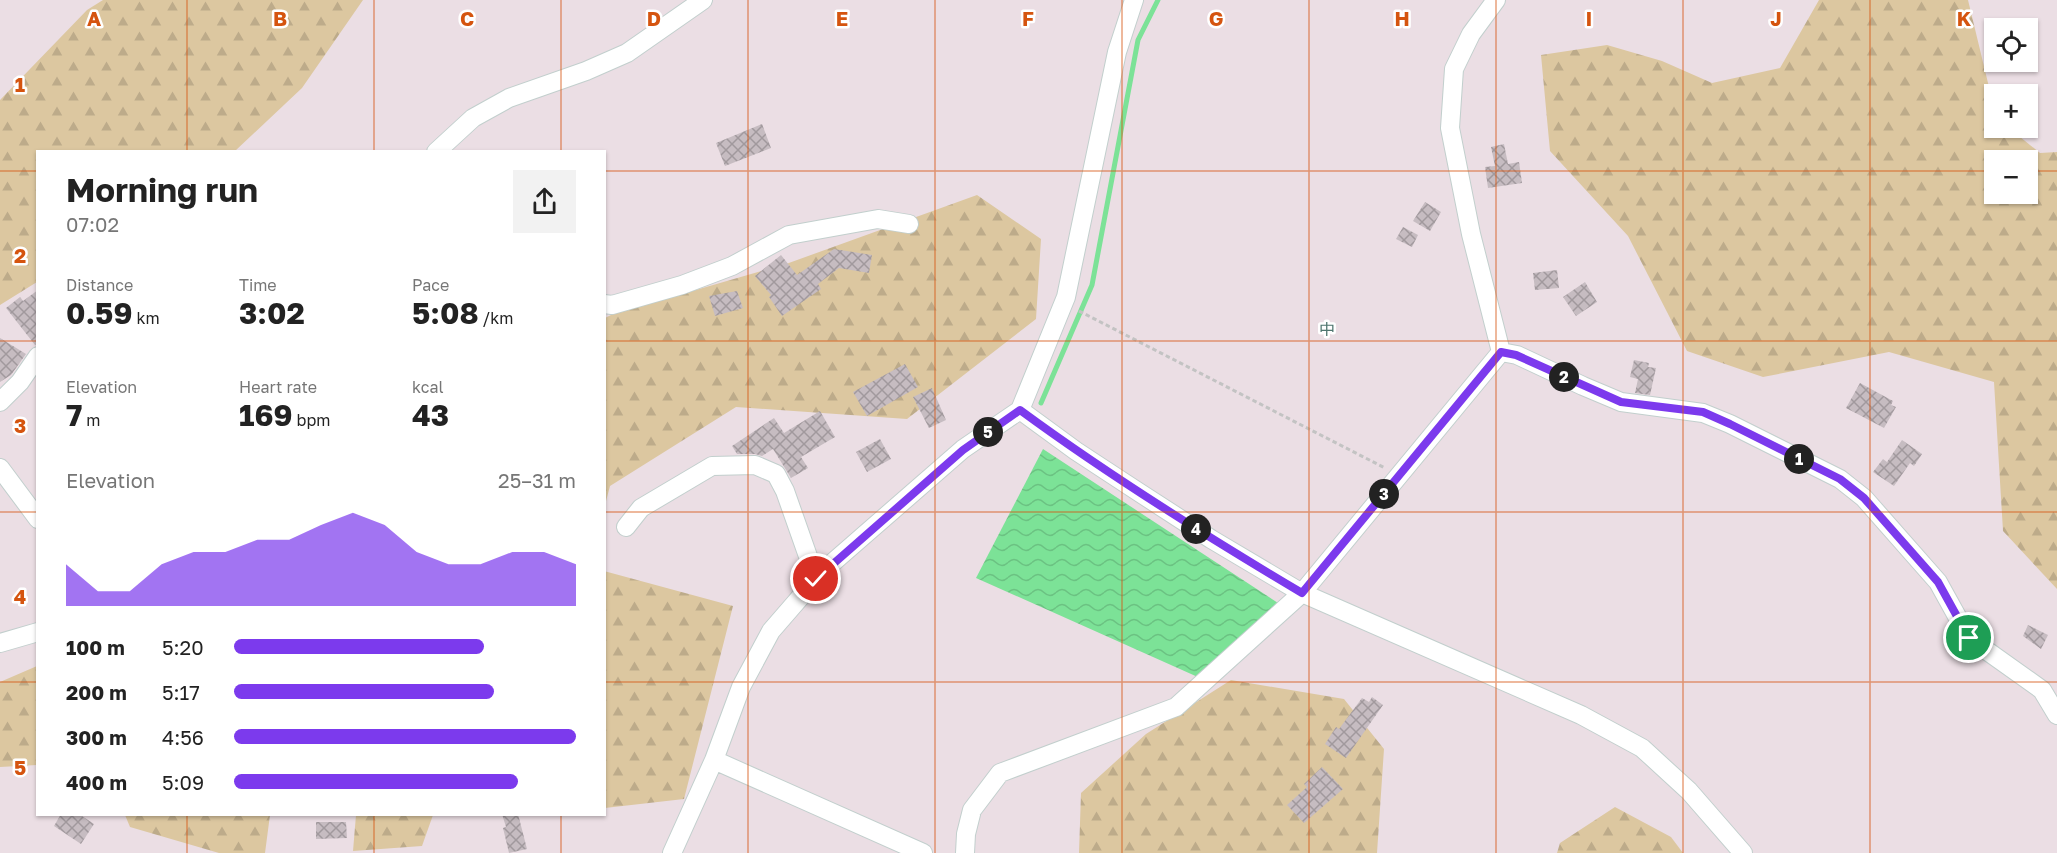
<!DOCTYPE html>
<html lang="en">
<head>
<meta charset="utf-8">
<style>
  :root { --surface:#fff; --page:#f2f2f2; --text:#222; --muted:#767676; --accent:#7c3aed }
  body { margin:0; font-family:"Golos Text","Noto Sans JP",sans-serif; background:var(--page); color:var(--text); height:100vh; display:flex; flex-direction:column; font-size:22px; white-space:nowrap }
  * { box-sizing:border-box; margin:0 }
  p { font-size:20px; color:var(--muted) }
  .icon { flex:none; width:33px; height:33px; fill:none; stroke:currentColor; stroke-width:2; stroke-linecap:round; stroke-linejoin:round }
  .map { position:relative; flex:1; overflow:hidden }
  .drawer { position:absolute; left:36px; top:150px; width:570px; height:666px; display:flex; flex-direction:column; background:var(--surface); border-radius:0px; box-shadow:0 2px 4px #0004 }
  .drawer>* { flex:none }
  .buttons { position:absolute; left:1984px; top:18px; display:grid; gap:12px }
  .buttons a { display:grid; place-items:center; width:54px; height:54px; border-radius:0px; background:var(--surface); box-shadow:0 2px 4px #0004; font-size:30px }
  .pin { position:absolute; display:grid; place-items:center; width:51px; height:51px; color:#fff; margin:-26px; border:3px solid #fff; border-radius:50%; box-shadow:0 2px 6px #0007 }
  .km { position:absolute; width:30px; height:30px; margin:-15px; border-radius:50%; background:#222; color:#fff; font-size:16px; line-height:30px; text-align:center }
  .round { display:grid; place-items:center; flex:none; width:63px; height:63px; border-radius:0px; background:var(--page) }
  .overview { display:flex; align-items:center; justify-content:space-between; height:102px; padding:0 30px }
  h1 { font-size:33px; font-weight:700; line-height:45px }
  .stats { display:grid; grid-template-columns:repeat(3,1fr); gap:9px; height:102px; padding:6px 30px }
  .stats div { display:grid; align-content:center }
  .stats b { font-size:30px; font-weight:700 }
  .stats small { font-size:16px; font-weight:400 }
  .stats p { font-size:16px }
  .chart { height:168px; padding:12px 30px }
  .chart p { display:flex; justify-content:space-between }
  .chart svg { width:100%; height:108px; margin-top:6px; fill:var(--accent); opacity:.7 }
  ul { padding:0 30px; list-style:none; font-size:20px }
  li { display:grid; grid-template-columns:96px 72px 1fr; align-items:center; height:45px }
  li i { height:15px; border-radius:8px; background:var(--accent) }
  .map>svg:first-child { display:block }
</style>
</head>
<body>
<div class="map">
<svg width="2057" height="853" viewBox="0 0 2057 853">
  <defs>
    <pattern id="forest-firs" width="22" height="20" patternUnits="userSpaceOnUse" patternTransform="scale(1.5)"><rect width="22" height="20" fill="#dcc7a0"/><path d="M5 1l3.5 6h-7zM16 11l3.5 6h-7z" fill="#bdab8a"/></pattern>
    <pattern id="water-waves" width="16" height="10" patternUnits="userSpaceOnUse" patternTransform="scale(1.5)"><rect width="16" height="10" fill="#7ce297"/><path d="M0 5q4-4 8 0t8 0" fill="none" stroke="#6bc282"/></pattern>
    <pattern id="building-cross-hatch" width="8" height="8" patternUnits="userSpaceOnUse" patternTransform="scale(1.5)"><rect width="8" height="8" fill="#c6bcc1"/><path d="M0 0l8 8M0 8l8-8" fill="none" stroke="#a1999d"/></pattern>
  </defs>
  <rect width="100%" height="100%" fill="#ebdee4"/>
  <!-- forest -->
  <path fill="url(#forest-firs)" fill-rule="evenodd" d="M103,0H363L302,88L235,151L38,152L37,282L0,305V100L87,10Z
    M1819,0H1968L1995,112V128H2009L2040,153L2057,152V589L2003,531L1994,382L1889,352L1763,377L1687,351L1628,236L1550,151L1541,55L1607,45L1662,61L1712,83L1780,68ZM2028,160V194H1995V160Z
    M977,195L1041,239L1036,319L907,419L736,407L610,486L605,505V318L613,314L786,264Z
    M604,571L733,606L684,799L605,808Z
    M37,666V765L0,767V682Z
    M1231,680L1344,699L1384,749L1377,853H1079L1081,793L1146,734Z
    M1615,807L1671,837L1683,853H1557L1560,843Z
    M125,815H270L265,853H219L130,827Z
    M356,815V814L433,815L422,846L353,851Z"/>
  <!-- water -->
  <path fill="url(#water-waves)" d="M1043,449L1281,605L1200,678L976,578Z"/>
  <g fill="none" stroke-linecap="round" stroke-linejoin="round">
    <!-- stream -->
    <path stroke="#7ce297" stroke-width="5" d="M1041,403L1092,285L1138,40L1158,0"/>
  </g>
  <!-- building -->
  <path fill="url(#building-cross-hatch)" d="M762,124L771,148L725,166L716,143Z
    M1504,144L1508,164L1519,162L1522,183L1488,188L1485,167L1495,166L1491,147Z
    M1425,202L1441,212L1430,231L1413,221Z
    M1403,227L1418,235L1412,247L1396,239Z
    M834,249L872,255L869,273L839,268L818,284L821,289L782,316L769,297L771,295L755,276L781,255L797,275Z
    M1557,270L1559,288L1535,290L1533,273Z
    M1585,282L1597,302L1576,316L1563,297Z
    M38,290V345H35L6,308L20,297L23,301Z
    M737,291L743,308L715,316L709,296Z
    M0,338L26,354L11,375L0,382Z
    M1634,360L1649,363L1648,367L1656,368L1650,395L1635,393L1638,379L1630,377Z
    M905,364L918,387L867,416L853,392Z
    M1860,383L1893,401L1891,405L1896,407L1884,428L1846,408Z
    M932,388L946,420L929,428L913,397Z
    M820,411L835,437L801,457L808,468L791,478L773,449L762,456L755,454H737L732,446L774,418L784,433Z
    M880,439L891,459L867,472L856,452Z
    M1902,440L1922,454L1914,466L1910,463L1894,486L1873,472L1883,459L1887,462Z
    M2028,625L2048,635L2041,649L2023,636Z
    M1372,697L1383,705L1346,758L1325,744L1336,727L1339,729L1362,698L1369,702Z
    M1322,767L1343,789L1304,823L1287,805L1307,787L1304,784Z
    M61,814H79L94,824L81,844L54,826Z
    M502,814H518L527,849L509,853L503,828L506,827Z
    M316,822H346L347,838L316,839Z"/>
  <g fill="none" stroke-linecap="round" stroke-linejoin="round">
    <defs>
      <path id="street" d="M1496,0L1471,34L1454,69L1450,128L1471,234L1501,352
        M436,152L473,118L509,98L586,71L627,53L703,0
        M604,304L612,305L682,285L732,266L789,235L878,219L909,224
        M1501,352L1517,355L1583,386L1621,402L1703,413L1730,424L1840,479L1864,498L1938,582L1969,638L2042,690L2057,715
        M0,402L20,382L38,356
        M1020,410L1076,451L1137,491L1211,539L1302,593L1581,715L1642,748L1689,791L1743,853
        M0,468L38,519
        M626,527L641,508L712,466L755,465L776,474L785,491L816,579
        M0,643L38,632
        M714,760L923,853
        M672,853L714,760L741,687L771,631L823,571L963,449L1020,410L1066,297L1117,52L1134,0
        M965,853L966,834L972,810L1000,773L1176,707L1302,593L1501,352"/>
    </defs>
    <!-- street casing -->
    <use href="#street" stroke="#c2cfcd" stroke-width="20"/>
    <!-- path -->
    <path stroke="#c3c3c3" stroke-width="3" stroke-dasharray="4.5 3" stroke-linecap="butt" d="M1079,311L1385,468"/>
    <!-- street -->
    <use href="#street" stroke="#fff" stroke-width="18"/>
  </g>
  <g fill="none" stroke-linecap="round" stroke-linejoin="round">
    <defs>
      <path id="route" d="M816,579L963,450L1020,410C1111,477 1206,536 1302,593L1501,352L1516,355L1621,402L1703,412L1730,424L1840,479L1864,498L1938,582L1969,638"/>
    </defs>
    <!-- route casing -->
    <use href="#route" stroke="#fff" stroke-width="12"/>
    <!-- route -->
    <use href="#route" stroke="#7c3aed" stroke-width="8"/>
  </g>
  <!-- grid -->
  <path fill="none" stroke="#d5540f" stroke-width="1.5" stroke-opacity="0.55" d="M187,0V152M374,0V152M561,0V152M748,0V853M935,0V853M1122,0V853M1309,0V853M1496,0V853M1683,0V853M1870,0V853M0,171H38M604,171H1995M2028,171H2057M0,341H38M604,341H2057M0,512H38M604,512H2057M0,682H38M604,682H2057M187,814V853M374,814V853M561,814V853"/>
  <g text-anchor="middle" stroke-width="5" stroke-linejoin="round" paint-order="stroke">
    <!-- neighbourhood labels -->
    <g font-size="16" fill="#4f766f" stroke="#fff">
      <text x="1327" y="335">中</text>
    </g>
  </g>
  <g font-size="20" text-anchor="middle" font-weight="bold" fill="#d5540f" stroke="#fff" stroke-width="5" stroke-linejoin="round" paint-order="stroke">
    <text x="94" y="26">A</text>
    <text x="280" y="26">B</text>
    <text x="467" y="26">C</text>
    <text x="654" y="26">D</text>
    <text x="842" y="26">E</text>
    <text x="1028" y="26">F</text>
    <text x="1216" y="26">G</text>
    <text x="1402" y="26">H</text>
    <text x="1589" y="26">I</text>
    <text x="1776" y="26">J</text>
    <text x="1964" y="26">K</text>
    <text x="20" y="92">1</text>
    <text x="20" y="263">2</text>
    <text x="20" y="433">3</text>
    <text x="20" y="604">4</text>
    <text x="20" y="775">5</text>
  </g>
</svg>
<div class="buttons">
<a><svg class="icon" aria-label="locate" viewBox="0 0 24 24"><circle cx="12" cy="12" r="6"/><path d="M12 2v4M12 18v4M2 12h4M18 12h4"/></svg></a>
<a>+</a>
<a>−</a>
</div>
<div class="pin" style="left:1969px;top:638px;background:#1e9e55"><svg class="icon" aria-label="arrive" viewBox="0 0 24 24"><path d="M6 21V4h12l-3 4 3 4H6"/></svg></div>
<div class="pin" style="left:816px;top:579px;background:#d93025"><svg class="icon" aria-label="check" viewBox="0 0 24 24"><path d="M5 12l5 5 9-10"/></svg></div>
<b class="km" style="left:1799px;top:459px">1</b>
<b class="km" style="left:1564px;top:377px">2</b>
<b class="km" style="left:1384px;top:494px">3</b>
<b class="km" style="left:1196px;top:529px">4</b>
<b class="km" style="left:988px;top:432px">5</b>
<section class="drawer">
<div class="overview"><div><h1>Morning run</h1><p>07:02</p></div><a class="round"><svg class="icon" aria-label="share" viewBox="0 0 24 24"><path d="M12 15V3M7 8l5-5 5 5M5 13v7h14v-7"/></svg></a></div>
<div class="stats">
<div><p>Distance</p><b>0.59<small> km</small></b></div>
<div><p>Time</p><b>3:02</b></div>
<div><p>Pace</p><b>5:08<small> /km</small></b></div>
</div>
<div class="stats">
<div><p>Elevation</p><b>7<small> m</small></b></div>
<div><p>Heart rate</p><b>169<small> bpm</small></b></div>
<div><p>kcal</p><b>43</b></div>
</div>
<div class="chart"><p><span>Elevation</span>25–31 m</p>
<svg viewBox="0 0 160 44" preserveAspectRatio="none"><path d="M0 44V27L10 38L20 38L30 27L40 22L50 22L60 17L70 17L80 11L90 6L100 11L110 22L120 27L130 27L140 22L150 22L160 27V44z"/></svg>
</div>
<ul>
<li><b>100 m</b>5:20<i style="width:73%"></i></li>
<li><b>200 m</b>5:17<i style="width:76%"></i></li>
<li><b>300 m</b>4:56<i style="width:100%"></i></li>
<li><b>400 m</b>5:09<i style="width:83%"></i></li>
</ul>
</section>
</div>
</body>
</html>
